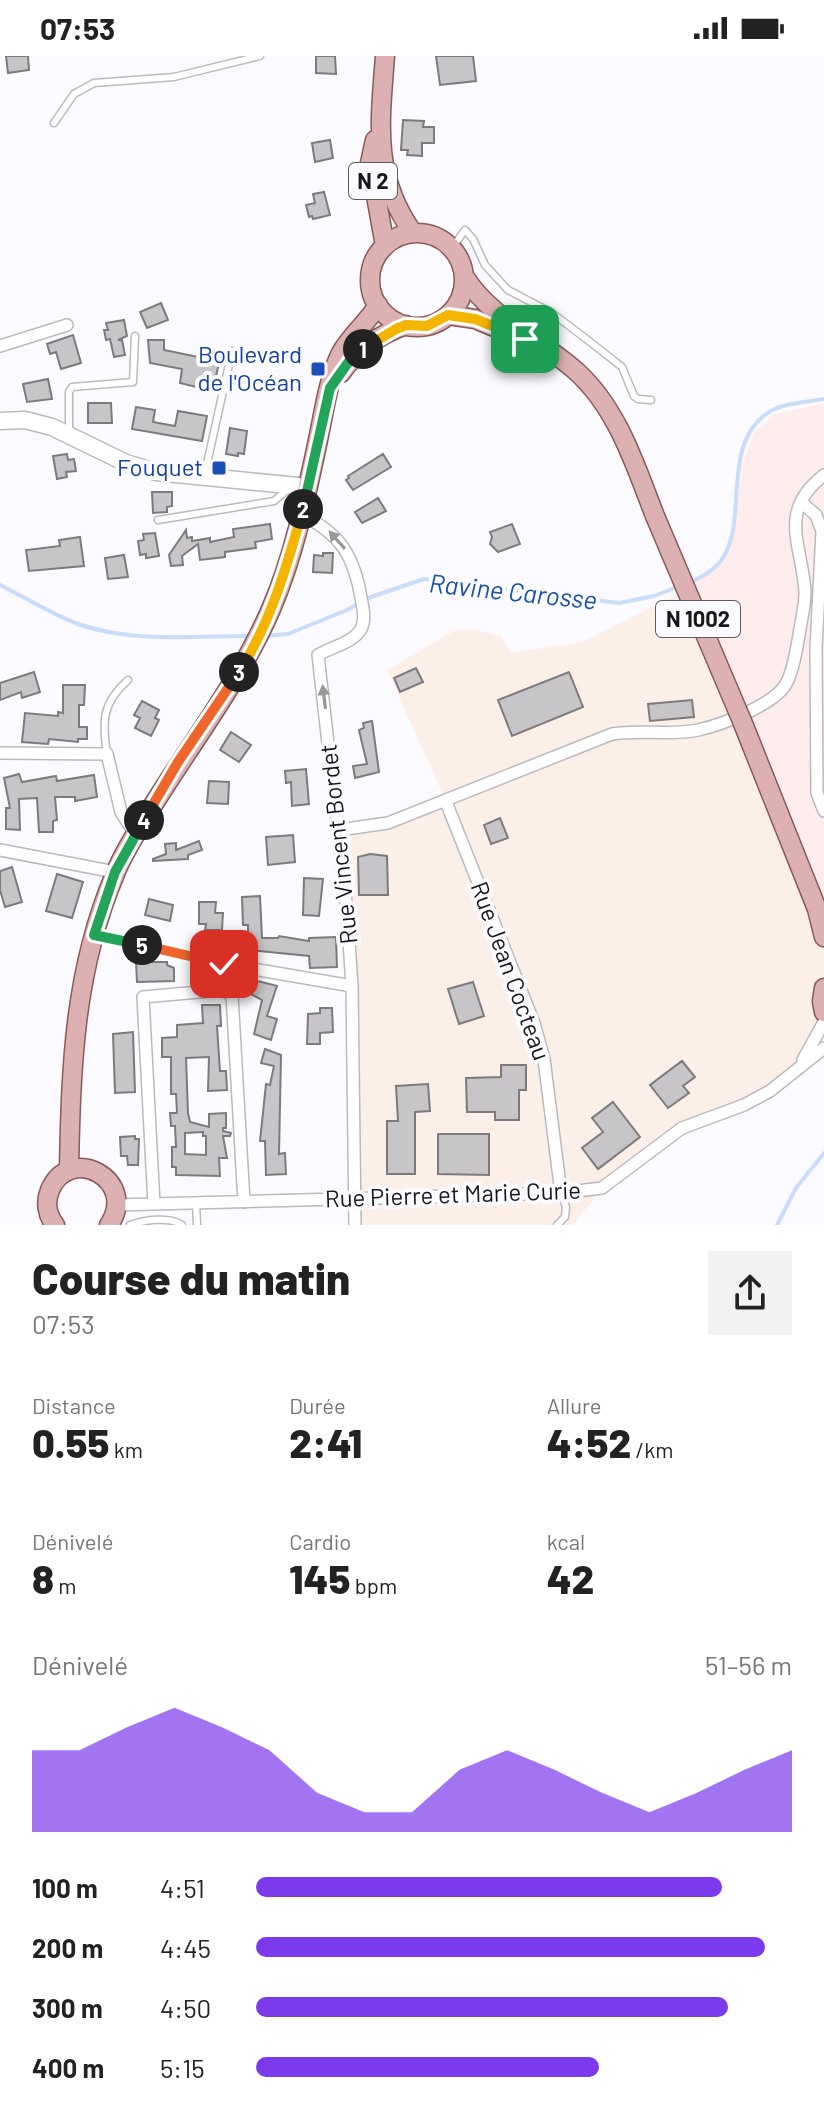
<!DOCTYPE html>
<html lang="fr">
<head>
<meta charset="utf-8">
<style>
  :root { --surface:#fff; --page:#f2f2f2; --text:#222; --muted:#767676; --accent:#7c3aed }
  body { margin:0; font-family:Barlow,sans-serif; background:var(--page); color:var(--text); height:100vh; display:flex; flex-direction:column; font-size:30px; white-space:nowrap }
  * { box-sizing:border-box; margin:0 }
  p { font-size:26px; color:var(--muted) }
  .icon { flex:none; width:44px; height:44px; fill:none; stroke:currentColor; stroke-width:2; stroke-linecap:round; stroke-linejoin:round }
  .map { position:relative; height:1169px; overflow:hidden }
  .panel { display:flex; flex-direction:column; background:var(--surface); flex:1 }
  .panel>* { flex:none }
  .pin { position:absolute; display:grid; place-items:center; width:68px; height:68px; color:#fff; margin:-34px; border-radius:16px; box-shadow:0 4px 12px #0006 }
  .km { position:absolute; width:40px; height:40px; margin:-20px; border-radius:50%; background:#222; color:#fff; font-size:22px; line-height:40px; text-align:center }
  .round { display:grid; place-items:center; flex:none; width:84px; height:84px; border-radius:0px; background:var(--page) }
  .headline { display:flex; align-items:center; justify-content:space-between; height:136px; padding:0 32px }
  h1 { font-size:44px; font-weight:800; line-height:60px }
  .stats { display:grid; grid-template-columns:repeat(3,1fr); gap:12px; height:136px; padding:8px 32px }
  .stats div { display:grid; align-content:center }
  .stats b { font-size:40px; font-weight:800 }
  .stats small { font-size:22px; font-weight:400 }
  .stats p { font-size:22px }
  .chart { height:224px; padding:16px 32px }
  .chart p { display:flex; justify-content:space-between }
  .chart svg { width:100%; height:144px; margin-top:8px; fill:var(--accent); opacity:.7 }
  ul { padding:0 32px; list-style:none; font-size:26px }
  li { display:grid; grid-template-columns:128px 96px 1fr; align-items:center; height:60px }
  li i { height:20px; border-radius:10px; background:var(--accent) }
  .status { display:flex; justify-content:space-between; align-items:center; height:56px; padding:0 40px; background:var(--surface); direction:ltr }
  .status svg { height:22px; fill:currentColor }
  .map>svg:first-child { display:block }
</style>
</head>
<body>
<div class="status"><b>07:53</b><svg viewBox="0 0 49 12"><path d="M0 12V9h3v3zM5 12V6h3v6zM10 12V3h3v9zM15 12V0h3v12zM26 1h20v11H26zM47 4h2v5h-2z"/></svg></div>
<div class="map">
<svg width="824" height="1169" viewBox="0 0 824 1169">
  <rect width="100%" height="100%" fill="#fbfbff"/>
  <!-- commercial -->
  <path fill="#feedec" d="M824,347V864L692,527L712,517L730,494L744,404L754,376L775,358Z"/>
  <!-- industrial -->
  <path fill="#fcefe7" d="M686,534L824,881V978L800,1009L770,1035L682,1072L602,1132L573,1169H354L352,930L339,774L388,767L446,745L387,614L456,574L474,573L501,580L511,597L582,586Z"/>
  <g fill="none" stroke-linecap="round" stroke-linejoin="round">
    <!-- stream -->
    <path stroke="#c9dcf9" stroke-width="4" d="M689,527C701,521 712,516 720,506C751,467 718,389 769,356C784,347 807,346 824,343
      M0,529C25,541 51,558 78,568C132,587 196,580 252,580
      M265,580L288,578L347,554L371,541L424,523L619,547L654,540L677,531
      M777,1169L796,1132L824,1097"/>
  </g>
  <!-- building -->
  <path fill="#c8c5c9" stroke="#7c7a7d" stroke-width="2" fill-rule="evenodd" d="M6,0H28L29,14L8,17Z
    M316,0H335L336,18L316,17Z
    M436,0H473L476,25L440,29Z
    M403,64L424,65L423,71H434V87H422V100L407,99L408,94H401Z
    M330,84L333,102L315,106L312,87Z
    M324,136L330,159L313,163L312,160L309,161L306,149L315,147L313,138Z
    M161,247L168,264L147,272L140,256Z
    M124,264L127,280L118,284H122L125,299L114,301L110,283L106,284L104,274H108L106,267Z
    M73,279L81,307L61,313L56,296L50,298L47,288Z
    M148,284H164V294L208,303L210,295L221,297L213,335L180,327L182,313L150,307Z
    M48,323L52,343L27,346L23,328Z
    M88,347H111L112,367H88Z
    M136,351L155,354L153,366L175,370L178,355L207,360L202,385L132,373Z
    M230,372L247,375L244,398L238,397V400L226,398Z
    M67,398L68,404L74,403L76,415L66,416L67,421L57,423L53,400Z
    M383,398L391,411L353,434L346,424L349,422L348,420Z
    M152,436H172V450L167,451V456L153,457Z
    M378,442L386,455L362,467L355,456Z
    M270,468L272,483L255,486L256,492L225,496V501L200,504L198,488L182,500L183,509L171,510L169,499L186,474L187,482L192,481V485L210,482V486L234,481L233,473Z
    M512,468L520,488L498,496L490,488L492,481L490,476Z
    M155,477L159,500L146,502V498L140,499L138,485L144,484L143,478Z
    M80,481L84,510L29,515L26,494L60,490L59,484Z
    M323,497H333L332,517L313,516L314,499L323,500Z
    M124,499L128,521L108,523L105,502Z
    M416,612L423,626L400,636L394,622Z
    M34,616L40,636L22,642L21,636L0,644V627Z
    M569,616L583,651L512,680L498,644Z
    M63,629H85L84,649H79V671H87V683H78V686L49,683L48,688L22,686L25,657L58,660V656L63,657Z
    M692,644L694,661L650,665L648,648Z
    M142,645L159,654L155,662L159,664L151,680L135,672L140,662L134,659Z
    M372,665L379,716L355,722L353,710L367,708L359,674L364,672L363,667Z
    M231,676L251,689L239,706L220,694Z
    M306,713L309,748L292,750L291,726L286,727L285,715Z
    M19,718L22,726L56,720L57,725L94,719L97,741L75,745V741H55L57,764L53,765V776H39L37,742L19,743L20,774L6,773V752H10L4,722Z
    M209,725L229,726L228,748L207,747Z
    M500,762L508,782L491,788L484,769Z
    M293,779L295,806L268,809L266,781Z
    M199,785L202,794L188,799V803L153,805V803L166,798L165,788L176,787V794Z
    M370,798L387,800L388,839H359L358,801Z
    M12,811L22,846L5,851L0,834V815Z
    M57,818L83,826L72,862L46,855Z
    M304,822L323,823L319,860L303,859Z
    M260,840L262,882H278L279,880L309,885V882L336,881L337,911L310,912L309,900L248,894V869H243L242,841Z
    M149,843L173,849L170,865L145,859Z
    M199,846H216L215,857H223L222,874H205L206,868H199Z
    M136,906H167V909L174,912V925L137,926Z
    M250,923L277,930L267,960L277,963L271,984L254,978L262,944L245,935Z
    M473,926L484,960L459,968L448,933Z
    M202,949H220L221,970H217L220,1015H226L227,1034L208,1035L209,1001L186,1002L188,1057L190,1066L209,1071V1058L226,1057V1072H223V1075L231,1077L230,1080H223L227,1102H219L220,1120L176,1119V1111H172V1091H176L175,1070H171L170,1057H177L176,1038H171V1001H162V982L177,981V969L203,967ZM203,1076V1080H206V1099L185,1098V1077Z
    M320,952H332L333,976L320,977V988H307L308,958L320,957Z
    M133,976L135,1036L115,1037L113,978Z
    M265,993L281,999L279,1098L285,1097L286,1118L266,1119L265,1085H260L266,1028L270,1029L274,1010L261,1007Z
    M682,1005L695,1021L683,1030L689,1037L668,1052L650,1029Z
    M501,1009H526V1034H519V1064H495V1056H467L466,1022L501,1021Z
    M428,1028L430,1055L415,1056V1118H387V1065H398L396,1030Z
    M613,1046L640,1081L598,1113L582,1092L603,1076L592,1062Z
    M438,1078H489V1119L438,1118Z
    M135,1080V1083H139L138,1109H128L127,1100H121L120,1081Z"/>
  <g fill="none" stroke-linecap="round" stroke-linejoin="round">
    <defs>
      <path id="lane" d="M54,67L74,38L94,27L174,21L260,0
        M452,192L465,174L473,183L485,209L508,234L552,257L589,285L622,311L634,340L638,343L651,344
        M69,375V336L72,331L133,326L135,280
        M204,421L232,295
        M158,464L274,445L287,434
        M107,698C102,665 102,647 128,624
        M196,1147L197,1169
        M130,1169C144,1164 169,1160 182,1169
        M557,1169L565,1161L566,1151L561,1137"/>
      <path id="street" d="M0,290L67,269
        M801,446L816,459L822,475L816,592L817,737L824,755
        M301,458C340,478 354,499 361,542C363,552 366,563 361,573C353,587 331,591 318,599L347,855L352,930L355,1169
        M0,697L107,698L121,756L135,778
        M446,746L534,967L544,1003L561,1137
        M339,774L388,767L612,678C641,673 670,680 698,674C721,669 777,648 787,626C794,612 796,595 799,579C801,565 805,550 805,537C803,490 776,456 824,419
        M0,794L115,816
        M94,879L224,908L352,930
        M803,1004L824,966
        M154,1148L143,941L222,934L232,939L244,1146
        M117,1149L561,1137L602,1132L682,1072L744,1049L770,1035L824,992"/>
      <path id="secondary" d="M0,365L25,364L52,371L126,407L156,416L308,431"/>
      <path id="primary" d="M385,0C380,67 372,119 413,177
        M375,84L370,107L385,190
        M370 224a47 47 0 1 1 94 0a47 47 0 1 1-94 0Z
        M464,220C491,263 539,282 576,315C618,353 635,409 655,460
        M448,259L475,263L516,280
        M341,317C356,295 380,278 406,269
        M742,665L817,853L824,881
        M824,932L822,945L824,956
        M69,1114C71,1010 74,915 115,818C123,797 136,778 147,759C188,691 239,627 271,553C294,500 306,441 318,384C324,356 328,323 341,297C350,280 368,266 378,249
        M55,1169C47,1159 45,1146 50,1134C70,1087 139,1124 109,1169"/>
    </defs>
    <!-- lane casing -->
    <use href="#lane" stroke="#bababe" stroke-width="9"/>
    <!-- street casing -->
    <use href="#street" stroke="#bababe" stroke-width="14"/>
    <!-- secondary casing -->
    <use href="#secondary" stroke="#bababe" stroke-width="19"/>
    <!-- primary casing -->
    <use href="#primary" stroke="#895a5a" stroke-width="21"/>
    <!-- lane -->
    <use href="#lane" stroke="#fff" stroke-width="6"/>
    <!-- street -->
    <use href="#street" stroke="#fff" stroke-width="11"/>
    <!-- secondary -->
    <use href="#secondary" stroke="#fff" stroke-width="16"/>
    <!-- primary -->
    <use href="#primary" stroke="#ddb1b1" stroke-width="18"/>
    <defs>
      <path id="primary-bridge" d="M655,460L742,665"/>
    </defs>
    <!-- primary-bridge casing -->
    <use href="#primary-bridge" stroke="#895a5a" stroke-width="21" stroke-linecap="butt"/>
    <!-- primary-bridge -->
    <use href="#primary-bridge" stroke="#ddb1b1" stroke-width="18"/>
  </g>
  <!-- one-way arrows -->
  <defs><path id="oneway-solid" d="M-6-.8H1V-3.2L6.5 0L1 3.2V.8H-6Z" transform="scale(2)"/></defs>
  <g fill="#979798">
    <use href="#oneway-solid" transform="translate(337 484) rotate(-132)"/>
    <use href="#oneway-solid" transform="translate(324 641) rotate(-97)"/>
  </g>
  <g fill="none" stroke-linecap="round" stroke-linejoin="round">
    <defs>
      <path id="split-1" d="M363,293L396,273L406,269L427,270L448,259L475,263L525,283"/>
      <path id="split-2" d="M303,453L330,332L350,304L363,293"/>
      <path id="split-3" d="M239,616C271,566 287,510 303,453"/>
      <path id="split-4" d="M144,764L178,706L239,616"/>
      <path id="split-5" d="M142,889L94,879L115,816L144,764"/>
      <path id="split-6" d="M142,889L224,908"/>
    </defs>
    <!-- split-1 casing -->
    <use href="#split-1" stroke="#fff" stroke-width="16"/>
    <!-- split-2 casing -->
    <use href="#split-2" stroke="#fff" stroke-width="16"/>
    <!-- split-3 casing -->
    <use href="#split-3" stroke="#fff" stroke-width="16"/>
    <!-- split-4 casing -->
    <use href="#split-4" stroke="#fff" stroke-width="16"/>
    <!-- split-5 casing -->
    <use href="#split-5" stroke="#fff" stroke-width="16"/>
    <!-- split-6 casing -->
    <use href="#split-6" stroke="#fff" stroke-width="16"/>
    <!-- split-1 -->
    <use href="#split-1" stroke="#f5b400" stroke-width="10"/>
    <!-- split-2 -->
    <use href="#split-2" stroke="#22a559" stroke-width="10"/>
    <!-- split-3 -->
    <use href="#split-3" stroke="#f5b400" stroke-width="10"/>
    <!-- split-4 -->
    <use href="#split-4" stroke="#f0652b" stroke-width="10"/>
    <!-- split-5 -->
    <use href="#split-5" stroke="#22a559" stroke-width="10"/>
    <!-- split-6 -->
    <use href="#split-6" stroke="#f0652b" stroke-width="10"/>
  </g>
  <!-- markers -->
  <g fill="#1a4fb4" stroke="#fbfbff" stroke-width="3">
    <rect x="310" y="305" width="16" height="16" rx="4"/>
    <rect x="211" y="404" width="16" height="16" rx="4"/>
  </g>
  <g text-anchor="middle" stroke-width="8" stroke-linejoin="round" paint-order="stroke">
    <!-- shield labels -->
    <g fill="#fbfbff" stroke="#5c5c5f" stroke-width="2">
      <rect x="349" y="107" width="48" height="36" rx="6"/>
      <rect x="656" y="545" width="84" height="36" rx="6"/>
    </g>
    <g font-size="22" font-weight="bold" fill="#18181a">
      <text x="373" y="133">N 2</text>
      <text x="698" y="571">N 1002</text>
    </g>
    <!-- transit labels -->
    <g font-size="24" fill="#164399" stroke="#fbfbff" text-anchor="end">
      <text x="302" y="307">Boulevard<tspan x="302" dy="28">de l'Océan</tspan></text>
      <text x="203" y="420">Fouquet</text>
    </g>
    <!-- street labels -->
    <g font-size="24" fill="#18181a" stroke="#fbfbff">
      <text transform="translate(339 788) rotate(-96)" y="8">Rue Vincent Bordet</text>
      <text transform="translate(510 915) rotate(70)" y="8">Rue Jean Cocteau</text>
      <text transform="translate(453 1139) rotate(-2)" y="8">Rue Pierre et Marie Curie</text>
    </g>
    <!-- water labels -->
    <g font-size="26" font-style="italic" fill="#1a53a4" stroke="#fbfbff">
      <text transform="translate(513 536) rotate(6)" y="9">Ravine Carosse</text>
    </g>
  </g>
</svg>
<div class="pin" style="left:525px;top:283px;background:#1e9e55"><svg class="icon" aria-label="arrive" viewBox="0 0 24 24"><path d="M6 21V4h12l-3 4 3 4H6"/></svg></div>
<div class="pin" style="left:224px;top:908px;background:#d93025"><svg class="icon" aria-label="check" viewBox="0 0 24 24"><path d="M5 12l5 5 9-10"/></svg></div>
<b class="km" style="left:363px;top:293px">1</b>
<b class="km" style="left:303px;top:453px">2</b>
<b class="km" style="left:239px;top:616px">3</b>
<b class="km" style="left:144px;top:764px">4</b>
<b class="km" style="left:142px;top:889px">5</b>
</div>
<section class="panel">
<div class="headline"><div><h1>Course du matin</h1><p>07:53</p></div><a class="round"><svg class="icon" aria-label="share" viewBox="0 0 24 24"><path d="M12 15V3M7 8l5-5 5 5M5 13v7h14v-7"/></svg></a></div>
<div class="stats">
<div><p>Distance</p><b>0.55<small> km</small></b></div>
<div><p>Durée</p><b>2:41</b></div>
<div><p>Allure</p><b>4:52<small> /km</small></b></div>
</div>
<div class="stats">
<div><p>Dénivelé</p><b>8<small> m</small></b></div>
<div><p>Cardio</p><b>145<small> bpm</small></b></div>
<div><p>kcal</p><b>42</b></div>
</div>
<div class="chart"><p><span>Dénivelé</span>51–56 m</p>
<svg viewBox="0 0 160 44" preserveAspectRatio="none"><path d="M0 44V19L10 19L20 12L30 6L40 12L50 19L60 32L70 38L80 38L90 25L100 19L110 25L120 32L130 38L140 32L150 25L160 19V44z"/></svg>
</div>
<ul>
<li><b>100 m</b>4:51<i style="width:87%"></i></li>
<li><b>200 m</b>4:45<i style="width:95%"></i></li>
<li><b>300 m</b>4:50<i style="width:88%"></i></li>
<li><b>400 m</b>5:15<i style="width:64%"></i></li>
</ul>
</section>
</body>
</html>
